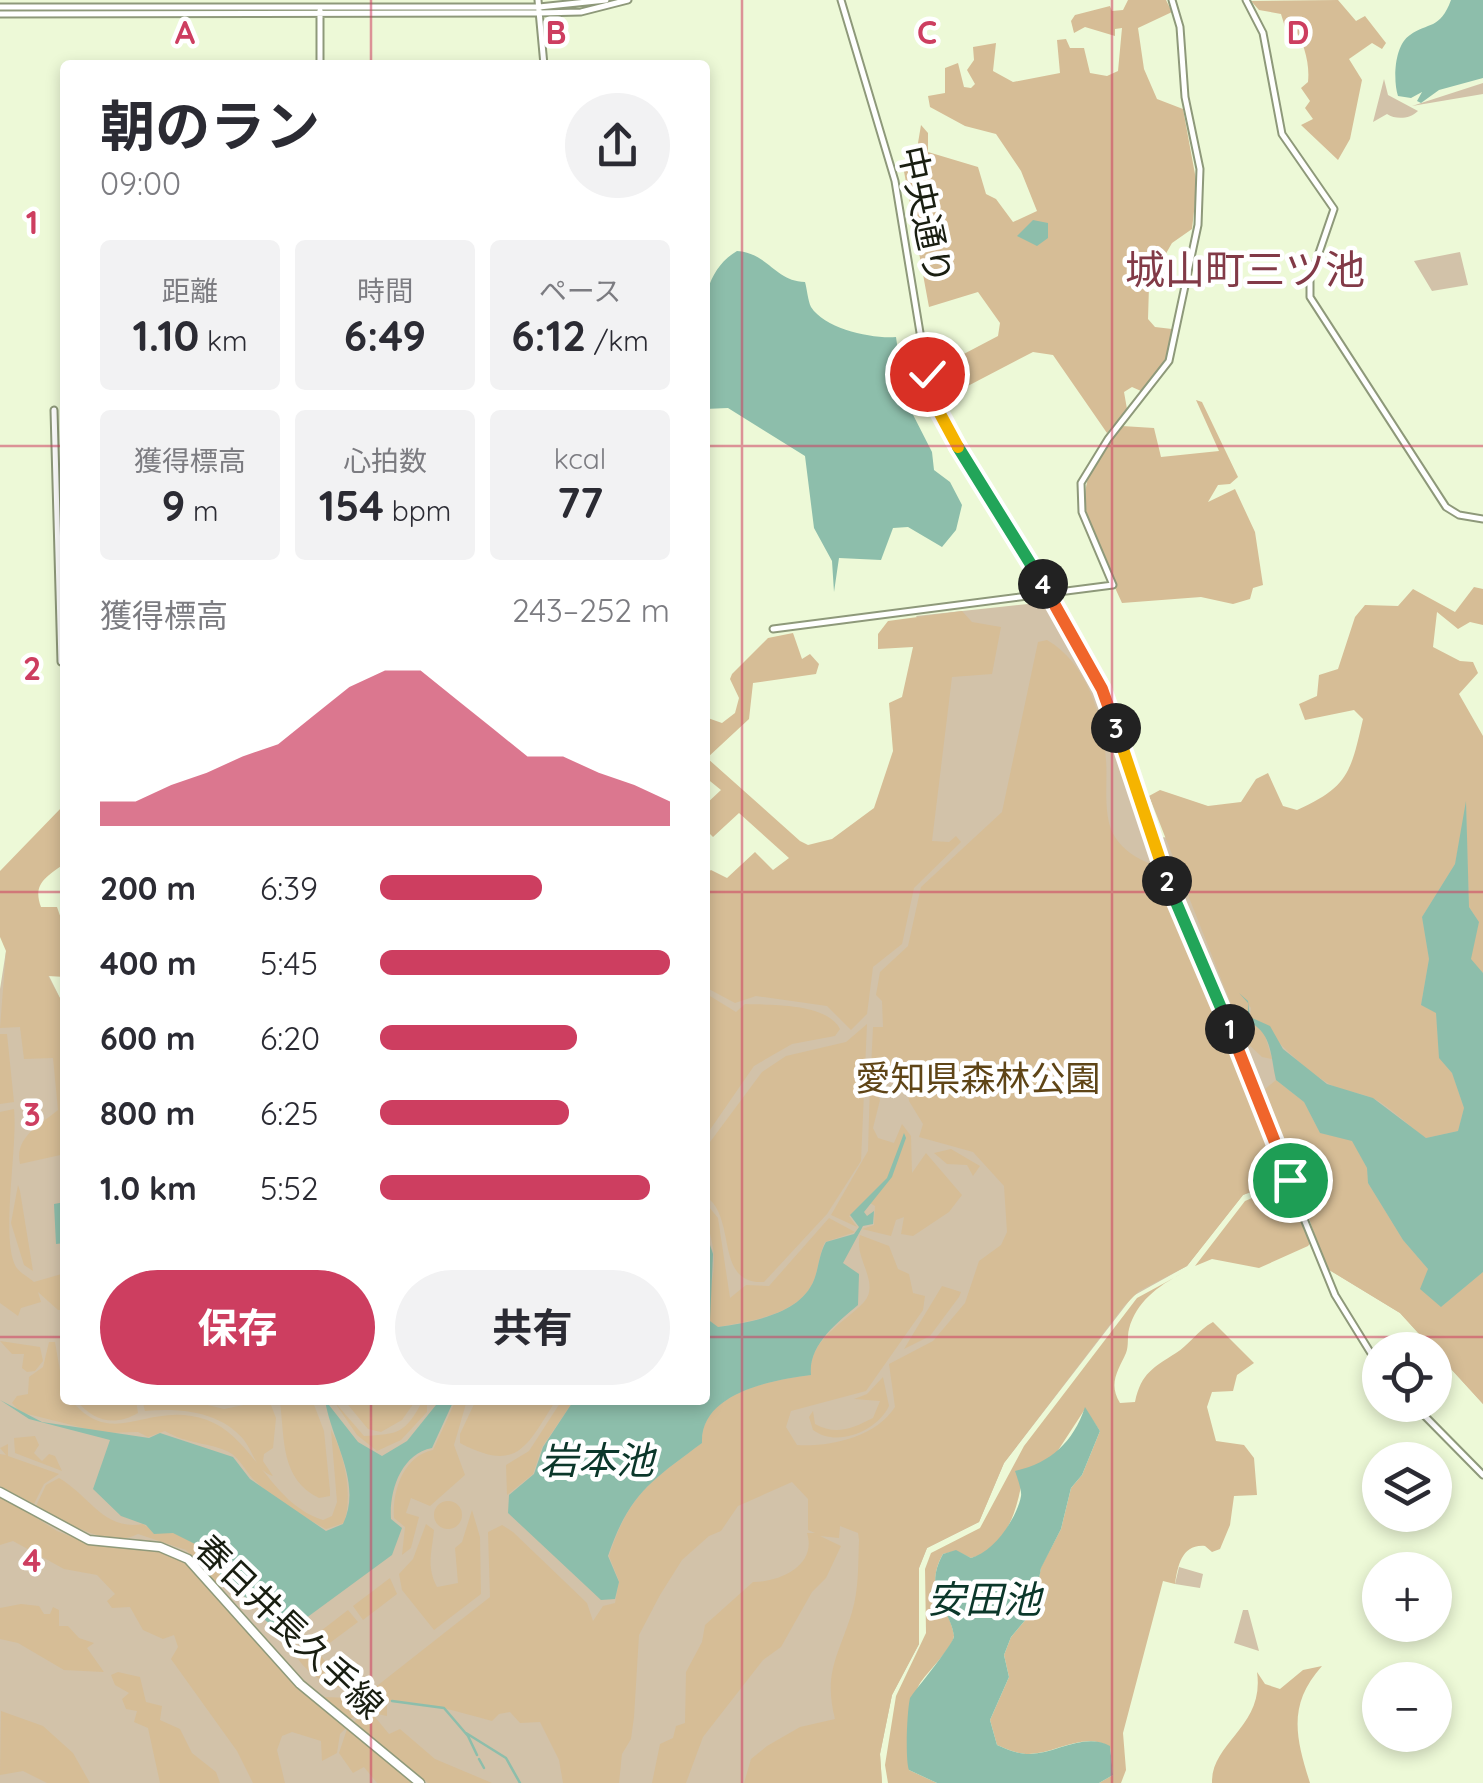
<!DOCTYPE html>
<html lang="ja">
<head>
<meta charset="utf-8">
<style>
  :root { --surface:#fff; --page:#f2f2f3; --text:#2b2b33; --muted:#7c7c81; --accent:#cd3e60 }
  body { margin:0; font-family:Quicksand,"Noto Sans JP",sans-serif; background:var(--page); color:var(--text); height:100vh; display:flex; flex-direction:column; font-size:38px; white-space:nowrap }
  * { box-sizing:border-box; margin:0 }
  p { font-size:32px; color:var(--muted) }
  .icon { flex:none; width:55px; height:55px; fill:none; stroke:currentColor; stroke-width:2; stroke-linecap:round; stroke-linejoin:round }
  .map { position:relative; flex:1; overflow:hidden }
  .side { position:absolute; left:60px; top:60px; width:650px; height:1345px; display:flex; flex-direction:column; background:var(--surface); border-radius:10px; box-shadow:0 5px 15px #0003 }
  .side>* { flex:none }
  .fabs { position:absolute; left:1362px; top:1332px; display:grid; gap:20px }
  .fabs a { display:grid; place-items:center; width:90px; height:90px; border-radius:50%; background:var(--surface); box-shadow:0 5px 15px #0003; font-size:50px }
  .pin { position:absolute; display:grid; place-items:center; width:85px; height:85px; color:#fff; margin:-42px; border:5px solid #fff; border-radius:50%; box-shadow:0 2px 10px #0007 }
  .km { position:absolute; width:50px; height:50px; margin:-25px; border-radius:50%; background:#222; color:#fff; font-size:28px; line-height:50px; text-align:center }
  .round { display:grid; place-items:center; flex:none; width:105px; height:105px; border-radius:52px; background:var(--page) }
  .headline { display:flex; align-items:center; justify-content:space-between; height:170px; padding:0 40px }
  h1 { font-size:55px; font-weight:700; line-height:75px }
  .figures { display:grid; grid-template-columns:repeat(3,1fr); gap:15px; height:170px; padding:10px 40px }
  .figures div { display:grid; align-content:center; border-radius:10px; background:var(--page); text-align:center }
  .figures b { font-size:42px; font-weight:700 }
  .figures small { font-size:28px; font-weight:400 }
  .figures p { font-size:28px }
  .chart { height:280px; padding:20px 40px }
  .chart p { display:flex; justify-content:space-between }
  .chart svg { width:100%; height:180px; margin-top:10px; fill:var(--accent); opacity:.7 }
  .primary-button { display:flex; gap:20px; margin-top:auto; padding:20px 40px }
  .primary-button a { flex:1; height:115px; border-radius:60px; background:var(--accent); color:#fff; font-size:40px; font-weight:700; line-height:115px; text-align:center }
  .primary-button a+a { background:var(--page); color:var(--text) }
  ul { padding:0 40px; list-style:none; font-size:32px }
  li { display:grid; grid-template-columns:160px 120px 1fr; align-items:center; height:75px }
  li i { height:25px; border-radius:12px; background:var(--accent) }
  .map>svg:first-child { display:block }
</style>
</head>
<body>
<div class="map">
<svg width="1483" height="1783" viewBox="0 0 1483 1783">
  <rect width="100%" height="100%" fill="#edf9d7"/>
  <!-- green -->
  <path fill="#d2c2a9" d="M1384,79L1388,95L1418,111C1410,119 1396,120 1387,114L1373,122Z
    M1483,83V94L1412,106Z
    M1460,252L1468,285L1432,291L1414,261Z
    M1037,603L1049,610L1097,688L1143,838L1275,834L1483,738V1404L1400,1313L1326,1268L1295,1176L1243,1195L1187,1266L1133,1296L1004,1463L979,1522L927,1548L919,1568V1644L892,1695L880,1754L882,1783H0V989L6,951L44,966L65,1008V1400H705V936L884,816L931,639L916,616Z
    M1179,1567L1203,1574L1200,1588L1175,1584Z
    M1243,1610H1248L1259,1651L1234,1643Z"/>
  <!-- forest -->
  <path fill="#d6bd96" d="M1128,0H1166L1172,12L1138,28L1144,69L1157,99L1183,109L1197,185L1192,229L1172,243L1164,257L1149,256L1143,270L1149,286L1148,319L1155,327L1172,329C1172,357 1158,371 1141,391L1132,387L1124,392L1127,409L1107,433L1053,355L1033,352L962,389L939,367L998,336L1000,323L978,292L929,307L903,166L923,160L918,143L921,125L928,133V152L978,167L986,194L996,199L1013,222L1037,211L1021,171L996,134L965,126L930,107L928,96L945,93V68L958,63L964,87L971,88L975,84L967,70L974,60L973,47L996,43L993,71L1013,82L1060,73L1057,40L1066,39L1070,48H1084L1090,73L1107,76L1118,71L1122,28L1115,29V36L1085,27L1074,33L1071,21L1075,15L1110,6L1112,11L1123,10Z
    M1338,0L1356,21L1365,16L1386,43L1382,49L1372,43L1349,59L1362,80L1350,139L1338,160L1301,125L1313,119L1305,108L1310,101L1301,88L1308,82C1310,64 1304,41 1293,27H1285L1281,14L1259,10L1251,1Z
    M1196,400L1202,402L1238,477L1230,484L1218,485L1208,502L1235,489L1255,532L1263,585L1253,588L1250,599L1233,604L1201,597L1122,603C1092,534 1057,490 1122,426L1154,428L1161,457L1219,451Z
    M1474,587L1483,589V625L1470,622L1458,629L1437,612L1433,647L1460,661L1473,662L1478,673L1459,694L1483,736V973L1470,959L1479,922L1469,907L1466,807L1455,864L1422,917L1429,959L1421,1005L1436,1012L1439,1057L1452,1073L1464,1108L1458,1131L1426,1138C1408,1126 1388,1104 1370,1097C1355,1091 1339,1091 1326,1082C1296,1064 1277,1037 1250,1017L1251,1008L1248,1004L1249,1022L1263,1029L1272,1059L1262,1057L1246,1042L1149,796L1160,790L1208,806L1241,802L1256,779L1268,773L1283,806L1297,810C1349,787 1351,771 1363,719L1354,710L1305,720L1299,704L1317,696L1319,675L1338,669L1355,617L1365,605L1398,606L1413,589L1455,612Z
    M962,611L972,622L1001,627L992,674L952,677L932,841L949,842L956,836L961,842L914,888L902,944L873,967L867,1014L851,1030L827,1006L756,996L735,1003L705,987V874L711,870L727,878L755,852L773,870L789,858L739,813L713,837L705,829V805L721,790L705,777V717L722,723L735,713L739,698L730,679L732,674L768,638L793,633L802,659L810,654L819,664L816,674L753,683L749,719L707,758L800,841L808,845L832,839L874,808L893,751L889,703L902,697L913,647L878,649V634L888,621Z
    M1047,640C1086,662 1103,715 1106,760C1108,782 1102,817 1115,837C1124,851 1136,858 1151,864L1286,1177L1243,1195L1187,1266L1139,1291L1124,1306L1004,1463L979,1522L927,1548L919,1568V1644L892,1695L880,1754L882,1783H744L751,1759L767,1746L800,1727L835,1719C823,1672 839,1655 852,1612C859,1589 858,1564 859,1540L858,1533L840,1526L839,1538L820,1536L841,1546L826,1578L812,1592L781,1647L763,1660L703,1737L686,1783H652L660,1744L673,1738L676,1726L685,1723L686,1672L702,1642L705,1625L753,1582C781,1582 817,1565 807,1533H815L808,1530V1499L792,1482L738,1506L721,1531L709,1536L682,1560L660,1595L639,1635L634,1717L631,1739L622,1754L619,1783H563L559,1760L540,1722L520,1723L510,1712L499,1714L492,1721C458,1712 429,1702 392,1701L387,1702V1716L363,1711L350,1719L321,1697L355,1698L373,1689L490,1597L488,1532L502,1525L513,1532L587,1603L593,1621L603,1606L615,1603L619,1581L609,1556C629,1494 651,1481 702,1443C700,1393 772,1380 811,1375C808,1340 843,1324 864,1302C881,1283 853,1257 860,1235L889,1246L898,1269L909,1274L913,1293L925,1296L923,1310L866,1391L791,1411L786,1427L797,1445C829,1447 875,1438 895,1407L889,1364L933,1341L965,1303L979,1261L1001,1245L1007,1232L1004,1186L973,1152L919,1137L923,1124L909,1101L906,1073H876L871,1068L873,1027H883L882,1001L876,995L880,972L908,946L921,887L1002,812L1038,642Z
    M62,807L65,863C47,877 32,883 41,907H57L65,930V977L48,976L65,1008V1154L20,1164C14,1137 40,1125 58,1110L53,1058L24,1059L20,1027L0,1028L6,951L0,937V871Z
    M705,993L736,1012L745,1004C771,1005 827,1003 840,1029L835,1036L792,1044L754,1066L705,1137Z
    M867,1024L861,1161L827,1214L764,1282C713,1285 738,1216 705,1196L710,1142L762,1072L786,1056L846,1042Z
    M0,1034H7L14,1102L0,1104Z
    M1276,1080L1304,1102L1320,1133L1352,1140L1367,1168L1368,1183L1403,1240L1428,1269L1441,1307L1483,1272V1404L1400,1313L1326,1268L1265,1089Z
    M870,1084L880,1100L873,1128L878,1138L894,1143L902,1124L911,1136L912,1173L926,1153L962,1195L949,1212L913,1236L901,1234L904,1217L896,1220L891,1236L862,1229L874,1225L875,1206L868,1202L849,1216L857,1227L831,1215L868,1151Z
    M14,1109C18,1148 0,1238 16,1267C20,1273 30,1278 34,1282L65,1273V1310H58L38,1292L41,1302L21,1308L18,1316L0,1303V1112Z
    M951,1149L980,1166L973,1176L967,1165L947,1164L934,1153Z
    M1285,1184L1311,1242L1308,1246L1259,1268L1212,1259L1195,1266L1245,1201Z
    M18,1185L20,1191L33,1271L24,1265L11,1223Z
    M705,1202L718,1218L730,1298L746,1285L769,1286L829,1218L855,1232L825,1242C819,1254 819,1267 814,1280C800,1315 750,1321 718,1327L710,1321C706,1299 715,1279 714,1257C713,1237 705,1223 705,1202Z
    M1181,1274C1158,1286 1136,1302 1129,1329C1127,1336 1129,1346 1126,1353C1118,1371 1108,1383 1120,1403L1135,1402C1141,1373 1154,1367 1176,1353C1188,1346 1198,1330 1213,1322L1254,1363L1237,1375L1233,1391L1212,1392L1207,1407L1216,1441L1244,1445L1254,1458L1257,1495L1234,1496L1230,1525L1220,1549L1212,1552L1205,1546C1182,1544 1178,1565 1175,1584L1163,1581L1123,1733L1126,1770L1121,1783H1099L1113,1775L1110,1747C1084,1731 1055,1754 1029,1754C1018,1754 1008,1750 997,1745L990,1720L1009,1677L1004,1655L1011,1637L1033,1611L1041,1567L1061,1529L1071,1488L1082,1475L1100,1431L1085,1409L1057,1452L1034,1469H1024C1019,1503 1009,1549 971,1558L956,1551L943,1554C923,1589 949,1605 954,1635C955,1646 925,1674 919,1685C907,1706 910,1747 909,1770L937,1783H888L885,1765L896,1696L926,1633L925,1569L931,1553L980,1528L1024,1446L1137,1298Z
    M942,1286L961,1292L959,1297L930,1336L904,1349Z
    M0,1341L40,1347L43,1361L35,1371L27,1372L22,1368L24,1354H12Z
    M49,1342H55L65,1400H71C114,1452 147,1399 207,1420C254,1437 270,1504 323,1520L332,1516L337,1502L331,1430C345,1455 353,1496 344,1523L326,1529C301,1516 274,1499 253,1479C246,1471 241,1461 232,1454C216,1443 188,1445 165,1431L148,1437L138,1432L103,1433L20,1412L12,1403L17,1396L28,1394L29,1377L43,1367Z
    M883,1377L889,1406C877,1431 837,1448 813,1430L809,1417L813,1411L815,1424C836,1436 853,1428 873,1418L880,1401L854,1399L867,1394Z
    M76,1400H136L138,1413C114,1427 93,1421 76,1400Z
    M142,1400H187L224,1409L269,1400L276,1418L273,1448L264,1454L263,1461L273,1476C256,1471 254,1453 244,1440C220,1411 179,1408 145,1411Z
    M333,1400L364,1436C399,1434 405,1434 423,1400H427V1412L401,1440L377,1451L357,1435Z
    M344,1400H416L402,1420L381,1432L368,1429Z
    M456,1400H467L454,1445L465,1475L430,1506L411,1498L406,1513L419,1517L411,1548L402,1555L405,1527L394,1518C392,1492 403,1456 433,1450Z
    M476,1400H556C526,1448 517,1473 460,1443V1434Z
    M562,1400H574L542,1447L533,1474L507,1495L506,1465L529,1451Z
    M313,1402L324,1431L330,1491V1496L319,1498C280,1479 285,1439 280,1403Z
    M35,1436L39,1445L34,1453L42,1461L49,1454L55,1456L62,1471L15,1453L14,1438Z
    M8,1444V1456L59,1474L44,1484L34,1504L0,1486V1454L6,1455L0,1448Z
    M59,1478C91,1497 104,1531 143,1524C154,1533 160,1530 174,1533C203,1539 214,1562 227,1585L220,1587L186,1550L138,1534C109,1550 62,1520 36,1506L46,1485Z
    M0,1495L57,1531L90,1544L161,1550L185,1561L285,1674L346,1728L340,1734L337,1753L322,1761L321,1741L292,1732L282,1736L277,1750L285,1783H253L237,1751L171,1659L178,1647L174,1635L163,1639L143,1630L130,1607L112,1608L107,1601L115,1594L97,1575L64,1569L13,1541L0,1545Z
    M434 1515a14 14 0 1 1 28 0a14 14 0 1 1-28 0Z
    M472,1510L480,1537L481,1594L434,1630L402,1590L399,1574L413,1559L426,1524L434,1530C432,1552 426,1566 437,1587L458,1583L455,1548L462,1542Z
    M390,1578L397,1594L363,1620L353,1606Z
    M21,1604L39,1606L44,1614H50L53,1607L59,1610V1626H68L79,1638L94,1643L87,1648L104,1672L64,1670L18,1643L0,1639V1608Z
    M348,1610L358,1622L323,1648L300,1647Z
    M302,1656H321L346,1688C329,1689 308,1673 298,1659Z
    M1322,1666C1288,1704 1295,1736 1310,1783H1212C1211,1742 1265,1727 1257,1672L1265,1684L1280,1689L1303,1670Z
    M118,1672L140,1677L146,1702L162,1706L160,1720L180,1729L192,1753L216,1772L220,1783H160L148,1728L134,1722L137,1711L126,1709L122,1699L129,1693L115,1685L111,1675Z
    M1,1711L43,1726L73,1753L90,1783H47L23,1771L0,1775Z
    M362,1714L375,1717L389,1734L400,1729L435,1759L492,1783H428L354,1722Z
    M347,1729L413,1783H377L364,1767L353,1773L339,1753Z"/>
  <!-- water -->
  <path fill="#8dbeab" d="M1451,0H1483V78L1439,90L1421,103L1417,101L1422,92L1411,98L1398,96C1393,81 1394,45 1410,35C1428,22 1440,30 1451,0Z
    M1033,220L1048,223V238L1037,246L1017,236Z
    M737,251C768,253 775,281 805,282C807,289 808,301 811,307C825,329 872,339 896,337L905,399L932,452L934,470L950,482L962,505L956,530L942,547L908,527L893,528L881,560L839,558L834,592L832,561L814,528L805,456L728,408L705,409C705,360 687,280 737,251Z
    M1466,801L1469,907L1479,922L1471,959L1483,973V1272L1441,1307L1420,1289L1428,1269L1403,1240L1368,1183L1367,1168L1352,1141L1320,1133L1304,1102L1276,1080C1270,1055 1273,1034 1248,1021V1003L1239,993L1248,1001L1250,1017L1270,1026L1283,1049L1327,1084L1373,1098L1426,1138L1458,1131L1464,1108L1452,1073L1439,1058L1436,1013L1421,1005L1429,959L1422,917L1455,864Z
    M904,1133L906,1138L892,1177L864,1212L867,1216L874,1211L873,1224L863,1226L843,1263L859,1274L858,1305C837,1323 808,1345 811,1375C772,1380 700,1393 702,1443C651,1481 629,1494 608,1556L619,1582L615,1599L601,1600L508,1513L509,1495L534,1474L543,1447L574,1400H705V1230L713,1254L710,1321L718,1327C750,1322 800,1315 814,1280C819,1267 819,1254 826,1242L854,1234L859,1227L850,1215L887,1178Z
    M65,1202V1243L56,1244L54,1204Z
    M0,1400L42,1422L149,1438L160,1433L233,1457L250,1479L326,1531L343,1524C363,1483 331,1440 325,1400L358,1442L382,1456L407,1441L440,1400H454L432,1448C401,1454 389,1491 391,1519L402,1528L392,1555L283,1635L265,1620L263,1609L227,1585L203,1548L173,1533L154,1534L146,1525L121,1516L93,1489L110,1440L29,1419Z
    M1085,1407L1100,1431L1082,1475L1071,1488L1061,1529L1041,1568L1033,1611L1011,1637L1004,1655L1009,1677L990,1720L997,1745C1008,1750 1018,1754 1030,1754C1055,1754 1084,1732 1110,1746L1113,1775L1099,1783H937L909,1770C905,1759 907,1711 910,1698C916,1689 955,1642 954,1636C950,1607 922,1592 943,1554L956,1550L971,1558C994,1552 1017,1518 1021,1496C1022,1490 1017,1477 1015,1471C1050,1463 1073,1443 1085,1407Z"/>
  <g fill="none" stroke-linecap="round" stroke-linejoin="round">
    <!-- stream -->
    <path stroke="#8dbeab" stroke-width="2.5" d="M392,1701L444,1708L468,1736L477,1755
      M466,1733L506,1758L520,1783
      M479,1759L484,1768"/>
    <defs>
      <path id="minor" d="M538,0L544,65
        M841,0L895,181L926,369L938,410L1102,689L1165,878L1335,1295L1380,1368
        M1246,0L1263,33L1282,134L1334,209L1310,279V297L1446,507L1459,515L1483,519
        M0,7H539L606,0
        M320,11V65
        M0,14L539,13L581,12L628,0
        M54,410L61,662
        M773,629L1113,585L1082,512L1081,483L1108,439L1169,361L1198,225L1200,169L1185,97L1180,27L1172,0
        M1414,1405L1483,1475"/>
      <path id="major" d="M0,1492L89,1540L160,1547L188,1559L300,1684L420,1783"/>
    </defs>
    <!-- minor casing -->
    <use href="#minor" stroke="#8e997a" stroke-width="9"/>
    <!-- major casing -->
    <use href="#major" stroke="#8e997a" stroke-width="11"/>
    <!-- minor -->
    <use href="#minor" stroke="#fff" stroke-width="5"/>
    <!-- major -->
    <use href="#major" stroke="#fff" stroke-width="8"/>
  </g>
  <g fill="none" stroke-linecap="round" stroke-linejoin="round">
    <defs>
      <path id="split-1" d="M1230,1029L1290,1180"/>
      <path id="split-2" d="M1167,881L1230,1029"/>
      <path id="split-3" d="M1116,728L1167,881"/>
      <path id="split-4" d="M1043,584L1102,689L1116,728"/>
      <path id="split-5" d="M958,447L1043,584"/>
      <path id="split-6" d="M927,374L938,410L958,447"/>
    </defs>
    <!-- split-1 casing -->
    <use href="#split-1" stroke="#fff" stroke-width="20"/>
    <!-- split-2 casing -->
    <use href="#split-2" stroke="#fff" stroke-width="20"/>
    <!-- split-3 casing -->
    <use href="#split-3" stroke="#fff" stroke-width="20"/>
    <!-- split-4 casing -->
    <use href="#split-4" stroke="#fff" stroke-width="20"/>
    <!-- split-5 casing -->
    <use href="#split-5" stroke="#fff" stroke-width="20"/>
    <!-- split-6 casing -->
    <use href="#split-6" stroke="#fff" stroke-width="20"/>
    <!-- split-1 -->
    <use href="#split-1" stroke="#f0652b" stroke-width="12"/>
    <!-- split-2 -->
    <use href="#split-2" stroke="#22a559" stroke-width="12"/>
    <!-- split-3 -->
    <use href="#split-3" stroke="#f5b400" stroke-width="12"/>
    <!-- split-4 -->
    <use href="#split-4" stroke="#f0652b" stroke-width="12"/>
    <!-- split-5 -->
    <use href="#split-5" stroke="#22a559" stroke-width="12"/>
    <!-- split-6 -->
    <use href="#split-6" stroke="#f5b400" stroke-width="12"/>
  </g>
  <!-- grid -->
  <path fill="none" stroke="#cd3e60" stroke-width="2.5" stroke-opacity="0.55" d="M371,0V65M742,0V1783M1112,0V1783M0,446H65M705,446H1483M0,892H65M705,892H1483M0,1337H65M705,1337H1483M371,1400V1783"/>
  <g text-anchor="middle" stroke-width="9" stroke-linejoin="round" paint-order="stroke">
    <!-- street labels -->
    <g font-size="35" fill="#191e11" stroke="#fff">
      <text transform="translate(925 215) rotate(78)" y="12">中央通り</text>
      <text transform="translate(289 1627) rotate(44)" y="12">春日井長久手線</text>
    </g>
    <!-- park labels -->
    <g font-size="35" fill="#5f4517" stroke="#fff">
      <text x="978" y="1091">愛知県森林公園</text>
    </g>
    <!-- water labels -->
    <g font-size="38" font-style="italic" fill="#0b372a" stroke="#fff">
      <text x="597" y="1474">岩本池</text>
      <text x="984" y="1613">安田池</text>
    </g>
    <!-- quarter labels -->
    <g font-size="40" fill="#823a47" stroke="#fff">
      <text x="1245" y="284">城山町三ツ池</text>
    </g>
  </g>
  <g font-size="32" text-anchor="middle" font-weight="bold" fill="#cd3e60" stroke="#fff" stroke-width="9" stroke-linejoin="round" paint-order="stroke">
    <text x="185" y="44">A</text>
    <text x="556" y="44">B</text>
    <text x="927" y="44">C</text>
    <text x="1298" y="44">D</text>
    <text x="32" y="234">1</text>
    <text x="32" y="680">2</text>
    <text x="32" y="1126">3</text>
    <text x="32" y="1572">4</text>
  </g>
</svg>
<div class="fabs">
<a><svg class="icon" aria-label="locate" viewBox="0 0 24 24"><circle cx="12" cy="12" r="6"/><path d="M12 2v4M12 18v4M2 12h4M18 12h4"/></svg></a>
<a><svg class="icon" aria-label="layers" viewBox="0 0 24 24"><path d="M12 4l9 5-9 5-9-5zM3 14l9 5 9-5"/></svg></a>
<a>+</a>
<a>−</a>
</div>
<div class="pin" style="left:1290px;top:1180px;background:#1e9e55"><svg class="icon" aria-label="arrive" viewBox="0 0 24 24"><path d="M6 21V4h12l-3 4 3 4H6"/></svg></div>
<div class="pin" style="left:927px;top:374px;background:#d93025"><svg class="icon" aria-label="check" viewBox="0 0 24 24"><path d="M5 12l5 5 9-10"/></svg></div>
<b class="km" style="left:1230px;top:1029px">1</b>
<b class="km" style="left:1167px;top:881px">2</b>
<b class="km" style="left:1116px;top:728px">3</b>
<b class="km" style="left:1043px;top:584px">4</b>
<section class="side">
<div class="headline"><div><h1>朝のラン</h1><p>09:00</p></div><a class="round"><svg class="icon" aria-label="share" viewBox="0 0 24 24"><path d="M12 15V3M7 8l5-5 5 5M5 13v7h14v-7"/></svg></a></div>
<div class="figures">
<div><p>距離</p><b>1.10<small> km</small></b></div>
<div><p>時間</p><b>6:49</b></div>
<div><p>ペース</p><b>6:12<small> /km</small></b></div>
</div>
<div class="figures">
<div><p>獲得標高</p><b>9<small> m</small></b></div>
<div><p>心拍数</p><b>154<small> bpm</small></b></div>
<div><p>kcal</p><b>77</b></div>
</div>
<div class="chart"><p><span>獲得標高</span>243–252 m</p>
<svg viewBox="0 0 160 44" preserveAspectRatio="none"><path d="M0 44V38L10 38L20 34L30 31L40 27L50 24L60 17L70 10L80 6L90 6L100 13L110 20L120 27L130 27L140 31L150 34L160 38V44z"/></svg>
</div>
<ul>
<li><b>200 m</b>6:39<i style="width:56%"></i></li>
<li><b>400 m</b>5:45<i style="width:100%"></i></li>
<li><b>600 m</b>6:20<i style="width:68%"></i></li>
<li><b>800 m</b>6:25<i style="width:65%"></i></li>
<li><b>1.0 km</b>5:52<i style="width:93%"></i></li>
</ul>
<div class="primary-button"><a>保存</a><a>共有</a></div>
</section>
</div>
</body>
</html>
